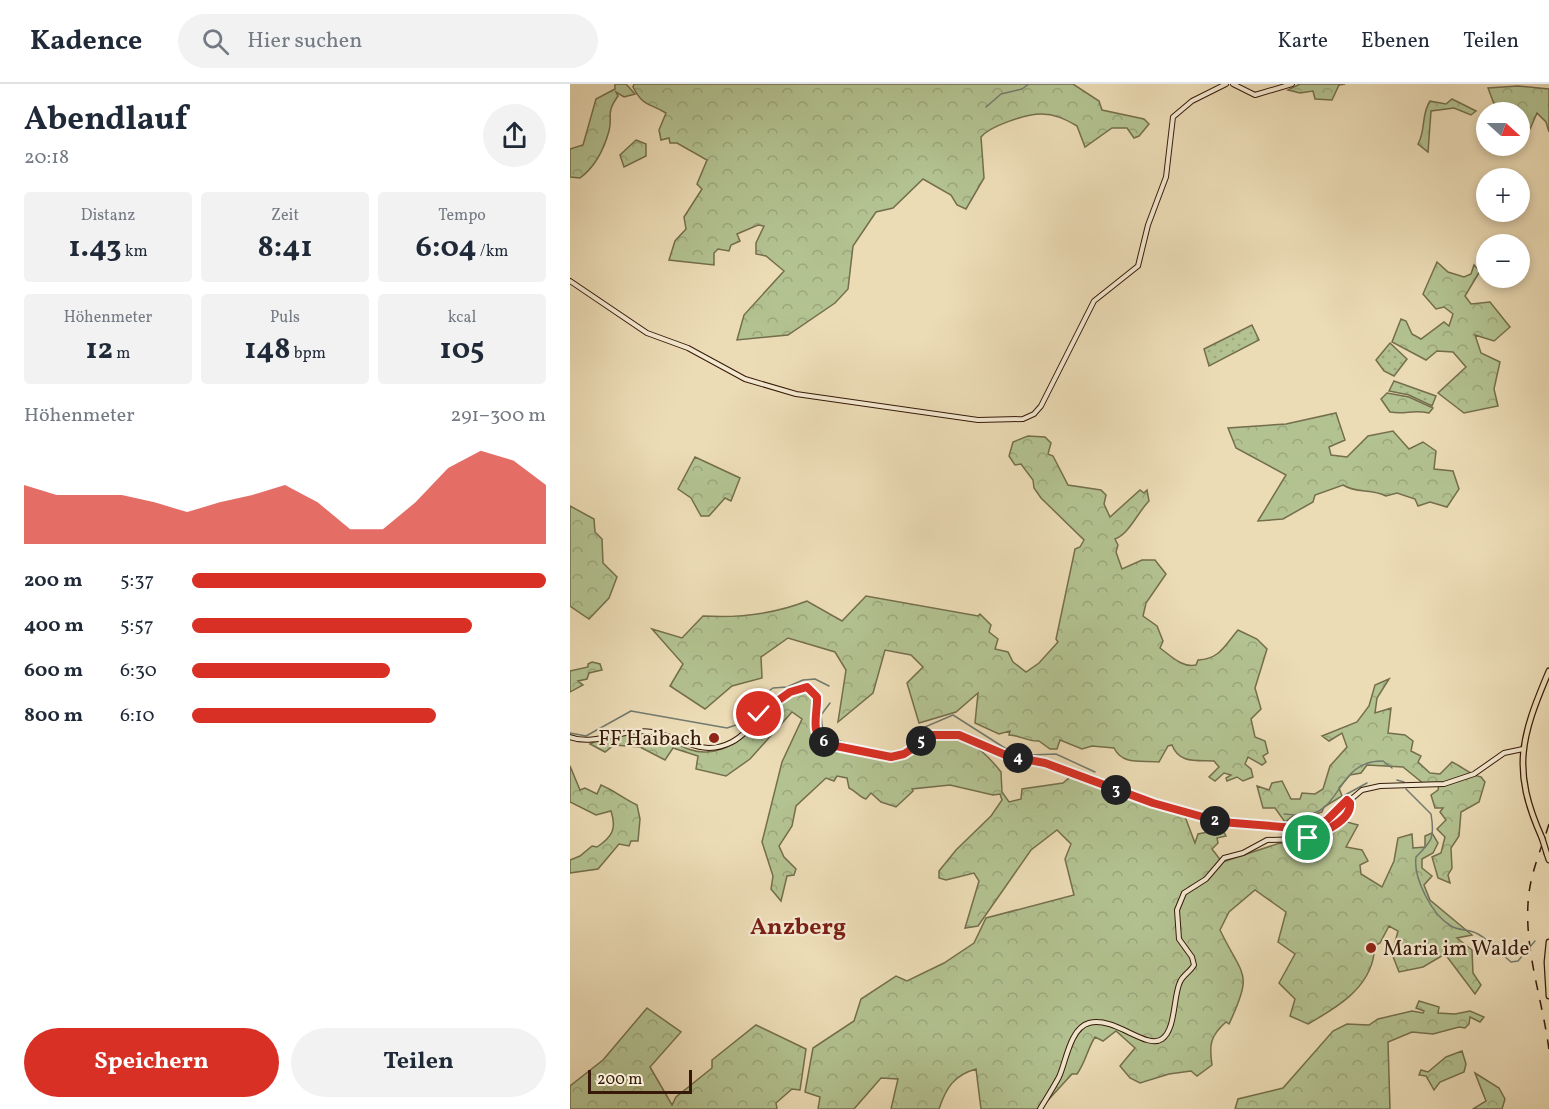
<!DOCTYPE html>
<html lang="de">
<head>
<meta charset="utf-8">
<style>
  :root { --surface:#fff; --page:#f2f2f3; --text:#1f2937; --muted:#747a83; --line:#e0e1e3; --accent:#d93025 }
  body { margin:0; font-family:Vollkorn,serif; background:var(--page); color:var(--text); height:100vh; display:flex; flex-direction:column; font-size:22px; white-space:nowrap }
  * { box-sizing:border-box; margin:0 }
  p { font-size:20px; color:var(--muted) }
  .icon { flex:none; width:33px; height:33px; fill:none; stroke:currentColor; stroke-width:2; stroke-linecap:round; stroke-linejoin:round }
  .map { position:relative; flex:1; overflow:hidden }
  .panel { display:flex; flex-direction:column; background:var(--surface); width:570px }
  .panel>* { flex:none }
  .needle { width:39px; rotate:111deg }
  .fabs { position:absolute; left:906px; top:18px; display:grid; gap:12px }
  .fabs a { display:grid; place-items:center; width:54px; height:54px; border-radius:50%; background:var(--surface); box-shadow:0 3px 9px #0003; font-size:30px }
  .scale { position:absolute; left:18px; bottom:15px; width:104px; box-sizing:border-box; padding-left:6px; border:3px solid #361908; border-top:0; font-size:16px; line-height:21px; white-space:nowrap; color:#361908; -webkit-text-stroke:4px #f3e8d0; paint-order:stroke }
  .pin { position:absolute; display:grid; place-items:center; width:51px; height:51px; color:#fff; margin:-26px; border:3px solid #fff; border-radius:50%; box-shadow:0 2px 6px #0007 }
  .km { position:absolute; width:30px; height:30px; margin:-15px; border-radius:50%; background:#222; color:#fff; font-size:16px; line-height:30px; text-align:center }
  .round { display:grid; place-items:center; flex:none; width:63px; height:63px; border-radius:32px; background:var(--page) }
  .headline { display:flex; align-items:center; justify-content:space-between; height:102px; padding:0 24px }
  h1 { font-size:33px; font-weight:700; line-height:45px }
  .stats { display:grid; grid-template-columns:repeat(3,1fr); gap:9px; height:102px; padding:6px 24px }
  .stats div { display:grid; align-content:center; border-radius:6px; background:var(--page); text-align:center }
  .stats b { font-size:30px; font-weight:700 }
  .stats small { font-size:16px; font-weight:400 }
  .stats p { font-size:16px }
  .chart { height:168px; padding:12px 24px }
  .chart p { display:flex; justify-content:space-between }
  .chart svg { width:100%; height:108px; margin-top:6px; fill:var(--accent); opacity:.7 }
  .primary-button { display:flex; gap:12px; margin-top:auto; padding:12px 24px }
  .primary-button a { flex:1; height:69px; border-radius:36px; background:var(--accent); color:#fff; font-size:24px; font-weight:700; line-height:69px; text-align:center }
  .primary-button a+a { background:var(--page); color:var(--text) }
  ul { padding:0 24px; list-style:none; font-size:20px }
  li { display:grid; grid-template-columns:96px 72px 1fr; align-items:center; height:45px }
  li i { height:15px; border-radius:8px; background:var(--accent) }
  header { display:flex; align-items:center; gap:36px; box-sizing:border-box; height:84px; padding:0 30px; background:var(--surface); border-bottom:2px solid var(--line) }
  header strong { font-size:28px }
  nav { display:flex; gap:33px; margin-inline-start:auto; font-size:21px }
  .search { width:420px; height:54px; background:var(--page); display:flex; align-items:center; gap:15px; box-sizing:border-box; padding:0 21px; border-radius:33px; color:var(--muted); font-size:22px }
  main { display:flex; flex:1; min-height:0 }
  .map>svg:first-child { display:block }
</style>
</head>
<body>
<header>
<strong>Kadence</strong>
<div class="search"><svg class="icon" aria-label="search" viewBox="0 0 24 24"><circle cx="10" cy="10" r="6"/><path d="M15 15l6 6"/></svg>Hier suchen</div>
<nav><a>Karte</a><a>Ebenen</a><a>Teilen</a></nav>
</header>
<main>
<section class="panel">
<div class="headline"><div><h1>Abendlauf</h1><p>20:18</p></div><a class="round"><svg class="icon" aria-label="share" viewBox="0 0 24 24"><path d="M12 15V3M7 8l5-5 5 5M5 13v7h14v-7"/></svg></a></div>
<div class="stats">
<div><p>Distanz</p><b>1.43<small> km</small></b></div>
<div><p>Zeit</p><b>8:41</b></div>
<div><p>Tempo</p><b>6:04<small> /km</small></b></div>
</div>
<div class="stats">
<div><p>Höhenmeter</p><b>12<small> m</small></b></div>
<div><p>Puls</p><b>148<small> bpm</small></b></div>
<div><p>kcal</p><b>105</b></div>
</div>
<div class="chart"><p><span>Höhenmeter</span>291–300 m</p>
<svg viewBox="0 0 160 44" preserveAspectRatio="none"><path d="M0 44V20L10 24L20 24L30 24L40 27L50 31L60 27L70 24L80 20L90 27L100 38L110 38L120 27L130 13L140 6L150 10L160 20V44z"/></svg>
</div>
<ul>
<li><b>200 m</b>5:37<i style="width:100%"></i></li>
<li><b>400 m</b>5:57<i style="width:79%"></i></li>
<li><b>600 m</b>6:30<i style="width:56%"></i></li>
<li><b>800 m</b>6:10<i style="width:69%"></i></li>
</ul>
<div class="primary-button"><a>Speichern</a><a>Teilen</a></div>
</section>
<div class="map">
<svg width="979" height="1025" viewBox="0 0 979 1025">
  <defs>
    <pattern id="grass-dots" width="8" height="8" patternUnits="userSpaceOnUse" patternTransform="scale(1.5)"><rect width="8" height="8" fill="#b3c291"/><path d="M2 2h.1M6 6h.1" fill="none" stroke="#9ba67c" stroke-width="1.8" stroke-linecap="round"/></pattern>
    <pattern id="forest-crowns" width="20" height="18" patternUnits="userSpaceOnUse" patternTransform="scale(1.5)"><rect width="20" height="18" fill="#b3c291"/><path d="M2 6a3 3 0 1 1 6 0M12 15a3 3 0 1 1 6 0" fill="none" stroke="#9ba67c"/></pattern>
  </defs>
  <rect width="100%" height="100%" fill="#ecdcb6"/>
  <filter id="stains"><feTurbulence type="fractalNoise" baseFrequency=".00333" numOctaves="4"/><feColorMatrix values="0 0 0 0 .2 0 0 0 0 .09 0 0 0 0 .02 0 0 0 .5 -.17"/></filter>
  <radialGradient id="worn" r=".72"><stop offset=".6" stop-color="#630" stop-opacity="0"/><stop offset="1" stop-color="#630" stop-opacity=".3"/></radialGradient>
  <!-- grass -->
  <path fill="url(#grass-dots)" stroke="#746e4c" stroke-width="1.5" d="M682,241L689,256L639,282L634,265Z
    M820,259L837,275L824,292L814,287L806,276Z
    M824,297L866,312L862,322L839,311L819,307Z"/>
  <!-- forest -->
  <path fill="url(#forest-crowns)" stroke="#746e4c" stroke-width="1.5" d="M45,0H56L65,10L54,13L46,8L48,12C35,30 43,32 39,47C34,65 25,83 10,94L0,93V65L13,61L26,15L45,5Z
    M64,0H503L529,17L532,26L574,35L579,40L569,52L564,54L557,44H542L515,63L507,42C495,35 485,30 471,30C456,30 420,42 411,53L414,94L396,125L387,121L381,111L353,95L323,124L306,128L283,162L278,205L265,219L218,251L167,256L174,231L214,187L196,172L186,170V159L194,142L188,141L167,150L170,157L161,161L159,167L148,165L144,169V181L99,176L105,157L116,145L114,133L132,105L127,100L137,76L107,59H100L99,54L91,56L89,46L96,29C80,19 73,23 63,3Z
    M730,0H775L769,1L762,16L745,15L743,7L730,9L718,6Z
    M948,2L979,5V48L976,38L967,29L960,45H950V28H927L918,4Z
    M882,15L906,27L901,31L884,24L861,27L858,68L848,60C856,46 851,30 860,17L876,20Z
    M66,56L76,60V72L54,83L50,71Z
    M867,178L878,188L894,193L901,190L904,181L910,187L895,212L901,220L920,218L940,243L924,257L905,251L911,269L930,278L924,305L928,322L894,329L868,309L896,283L883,268L867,267L856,276L822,258L831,235L836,237L842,250L851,255L874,238L879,242L883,230L874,223L866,225L853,210Z
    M817,309L839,313L863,324L859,329C841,325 837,331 820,328L811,315Z
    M766,329L775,356L759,363L761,371L777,373L798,352L823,347L839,365L853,358L866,367L864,385L883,387L889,405L877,423L860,418L848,422L845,415L827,409L816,412C801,404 787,410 773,401L745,411L743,418L713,435L688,437L716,391L666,364L658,344L716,340Z
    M458,352L475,353L481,359L478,370L483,372L498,401L531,406L536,411L534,420L540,433L570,406L574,409L577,406L579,417C568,428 559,450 545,455L548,461L546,468L552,485L572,476H585L596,490L576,519L573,532L587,542L593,557L590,564C601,572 612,584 626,581L628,576C650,575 655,561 668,546L687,555L697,565L685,604L691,625L681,635L685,653L695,657L698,669L693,672L696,678L692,681L678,673L675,680L681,685L683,693L673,697L667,693L657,697L656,694L661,691L654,689L645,697L639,693L649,683L644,677C627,676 609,680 602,661L598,662L589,678C572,676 553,682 544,664L522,662L512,665L490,656L487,665H480L469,657C458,658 450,651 439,651L440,647L429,650L405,639L408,609L386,628L349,639L337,599L353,583L341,571L315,566L303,609L268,638L276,586L265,568L218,554L191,573L192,594L162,602L135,625L100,602L113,580L82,545L112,554L133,532C169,534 204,530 237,517L272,537L296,512L408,532L410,530L421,541L419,548L428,555L425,565L438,568L443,578L456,588L469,579L488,558L486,555L505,465L510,463L514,456L471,414L464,404L463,396L451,380L445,381L439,372L443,358Z
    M125,373L170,394L161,417L155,414L139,432H131L121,414L108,405Z
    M0,422L24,435L25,448L32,455L33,479L47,493L39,514L19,535L0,522Z
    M22,578L30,580L32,586L19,589L17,595L8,597L13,601L0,608V587L18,583V580Z
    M819,595L807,614L805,629L821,624L818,649L835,651L843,657L841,667L851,672L848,678L860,689L870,690L882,678C893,683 899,690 911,693L915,698L909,718L891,728L889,752L881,764L882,784L878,791L880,799L868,794L862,773L871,769L875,753L867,745L876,736L870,728L873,724H865L861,711L868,706L869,700H854L833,683L797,681L791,689L780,691L769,704L772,712L754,723L752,728L736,734L723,732L715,738L705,724H693L687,702L699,706L702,699L712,697L721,715H730L732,709L745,710L753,705L760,682L777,663L772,649L759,657L752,652L787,638L799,622L805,601Z
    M231,606L240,608C248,622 242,641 249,657C260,662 314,677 325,674C337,671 346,662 357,656C386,641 414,666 431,688L432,708L439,718L451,715L452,705L493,699L502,691L614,730L625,759L628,750L648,746L654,748L656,752L647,754L648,759L642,765L652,778L710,759L738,763L753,757L777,738L788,741L776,763L792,766L798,777L790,781L791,790L812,803L824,777L828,754L842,750L843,764L855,763V752L862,749L868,759L863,769L852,775V784L862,792L854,801L860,816L902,851L887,854L902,866L903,889L911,901L905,910L875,870L853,883L829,888L822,870L828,847L819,842L810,859L798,865L804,870C799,905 766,924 738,940L720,932L725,915L709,899L725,870L708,858L716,828L685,806L659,828L650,846C673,894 684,887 659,940L656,938C640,952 639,961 642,981L627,992L621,987L599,990L570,999L560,994L550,982L565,964L546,947L533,957L525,953C517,966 516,977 507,990H502L470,1025H411L406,985C384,991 376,1004 369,1025H321L328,995L311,994L284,1025H248L250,1013L235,1008L243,964L284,937L291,915L326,892L337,897L374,879L404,859L416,834L504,811L495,775L501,760L487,746L461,766L408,842L395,844L409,797L404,789L376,796L369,794V787L386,766L421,732L432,716L430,710L423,711L380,701L342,705L343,707L326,723L311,718L301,709L296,715C289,713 286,707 279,704L277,694L267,692L264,697L256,694L226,722L222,742L209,762L214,773L226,785L224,791L217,792L211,817L201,805L203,792L192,758L212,678L232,635L222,628L180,675L156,692L126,685L128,672L103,664L95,676L70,663L44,661L35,668L20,660C39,650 72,644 92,653C107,659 120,669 136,668C170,666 173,644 195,627C206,618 218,612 231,606Z
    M0,682L10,706L15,704L27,710L31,701C45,707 54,715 67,721L70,735L68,757H61L59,762L49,760L28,785L0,789V776L10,772L22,762L27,763C42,753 47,745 41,727L26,731L0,718Z
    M849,917L869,923L868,929L885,930L900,927L914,933L910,938L900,933L899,940L895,944L889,943L863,950L842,948L818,958L820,1025H665L668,1015L713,1004L763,947L777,940L799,941L808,935L842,927L853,929L854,927L846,924Z
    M77,924L111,948L80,983L102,1021L106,1013L142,984V976L186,941L236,965L230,1006L222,1005L206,1019L207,1025H0V1002L33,976Z
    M892,967L896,980L894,988L870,998L864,1006L856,992L849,991L851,986L858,988L876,973Z
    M905,989L929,1004L935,1015L932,1025H903L916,1017Z"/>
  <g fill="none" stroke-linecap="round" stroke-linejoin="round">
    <!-- stream -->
    <path stroke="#727a6f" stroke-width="1.5" d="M416,23L431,10L452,5L459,0
      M260,619L251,631C252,637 251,644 255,649C261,657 315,670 326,670
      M0,649L16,652L61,627L157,644L175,638L183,631L193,611L203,604L217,603L233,596L245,595L259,602
      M335,665L355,643L383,631L438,666L458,671L486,670L525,688
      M544,694L560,709L637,732L738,740L754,734L775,711L797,699
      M827,696L834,698
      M836,705L861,730C865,754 862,757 846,773C843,794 862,831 881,842C889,847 900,845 908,850C921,857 930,869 941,878L948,877L965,857
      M714,730C720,730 727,732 733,731C772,731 766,676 813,677L822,684"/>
    <defs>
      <path id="secondary" d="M663,0L685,11L722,0
        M0,197L77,249L118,264L175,295L226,310L408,336L453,335L464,330L471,322L524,217L568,182L578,141L596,93L603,33L622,17L656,0
        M0,653C26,663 55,643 82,648C112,653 131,674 162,658C187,645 200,606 234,602C264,609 229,652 261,661L325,673L358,653L369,650L389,651L439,672L475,679L554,709L623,731L651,738L700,740L733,746L752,740L792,706L810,702L874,700L904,690L934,669L953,665
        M470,1025C476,1015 483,1004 489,993C496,978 500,944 519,939C545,932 576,966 592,955C606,945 603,913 610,898C613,891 620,888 624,881L622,873L609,855L607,826L614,809L636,795L654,774L673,769L697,756L733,755L746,751L770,738L781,721L777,716"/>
      <path id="primary" d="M972,754C941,685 951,653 979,587
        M977,770L979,776
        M979,858L977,878L979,912"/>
    </defs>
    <!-- secondary casing -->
    <use href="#secondary" stroke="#361908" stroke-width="6"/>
    <!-- primary casing -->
    <use href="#primary" stroke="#361908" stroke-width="7"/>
    <!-- secondary -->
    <use href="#secondary" stroke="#f3e8d0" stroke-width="4"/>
    <!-- primary -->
    <use href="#primary" stroke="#ecdcb6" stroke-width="4.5"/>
    <!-- rail -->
    <path stroke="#361908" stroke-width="1.5" stroke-dasharray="10 10" stroke-linecap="butt" d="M979,740C971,766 959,792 958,820C955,869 973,918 979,966"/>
    <defs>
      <path id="primary-bridge" d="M972,754L977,770"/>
    </defs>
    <!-- primary-bridge casing -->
    <use href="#primary-bridge" stroke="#361908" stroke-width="7" stroke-linecap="butt"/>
    <!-- primary-bridge -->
    <use href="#primary-bridge" stroke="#ecdcb6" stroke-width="4.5"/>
  </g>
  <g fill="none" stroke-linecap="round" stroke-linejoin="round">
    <defs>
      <path id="route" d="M189,630L220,608L237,603L247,613C248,629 239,650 256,660L321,673L334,670L363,651H389L438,672L475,679L583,719L651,738L738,745L757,736L777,716L780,719C782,737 751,749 738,754"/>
    </defs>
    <!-- route casing -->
    <use href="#route" stroke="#fff" stroke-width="12"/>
    <!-- route -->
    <use href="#route" stroke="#d93025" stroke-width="8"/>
  </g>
  <!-- markers -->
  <g fill="#8f2418" stroke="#f3e8d0" stroke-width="2">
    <circle cx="144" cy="654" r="6"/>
    <circle cx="801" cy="864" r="6"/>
  </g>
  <g text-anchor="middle" stroke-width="4.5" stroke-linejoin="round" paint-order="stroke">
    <!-- poi labels -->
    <g font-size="21" fill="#361908" stroke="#f3e8d0" text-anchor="end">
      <text x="132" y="661">FF Haibach</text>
      <text x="813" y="871" text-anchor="start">Maria im Walde</text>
    </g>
    <!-- quarter labels -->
    <g font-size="24" font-weight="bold" fill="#7a1f14" stroke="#f3e8d0">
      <text x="228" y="850">Anzberg</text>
    </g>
  </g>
  <rect width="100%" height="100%" filter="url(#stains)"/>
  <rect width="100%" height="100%" fill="url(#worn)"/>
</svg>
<div class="fabs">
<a><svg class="needle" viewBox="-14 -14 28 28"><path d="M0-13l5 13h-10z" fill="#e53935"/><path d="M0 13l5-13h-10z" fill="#747a83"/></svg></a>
<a>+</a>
<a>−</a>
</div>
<div class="scale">200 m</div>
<div class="pin" style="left:738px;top:754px;background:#1e9e55"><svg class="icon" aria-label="arrive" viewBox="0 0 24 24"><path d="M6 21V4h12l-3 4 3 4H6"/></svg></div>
<div class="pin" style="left:189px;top:630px;background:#d93025"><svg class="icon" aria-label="check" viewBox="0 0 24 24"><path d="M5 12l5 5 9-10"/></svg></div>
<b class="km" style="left:645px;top:737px">2</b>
<b class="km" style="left:546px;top:706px">3</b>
<b class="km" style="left:448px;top:674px">4</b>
<b class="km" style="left:351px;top:657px">5</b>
<b class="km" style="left:254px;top:658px">6</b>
</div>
</main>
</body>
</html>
